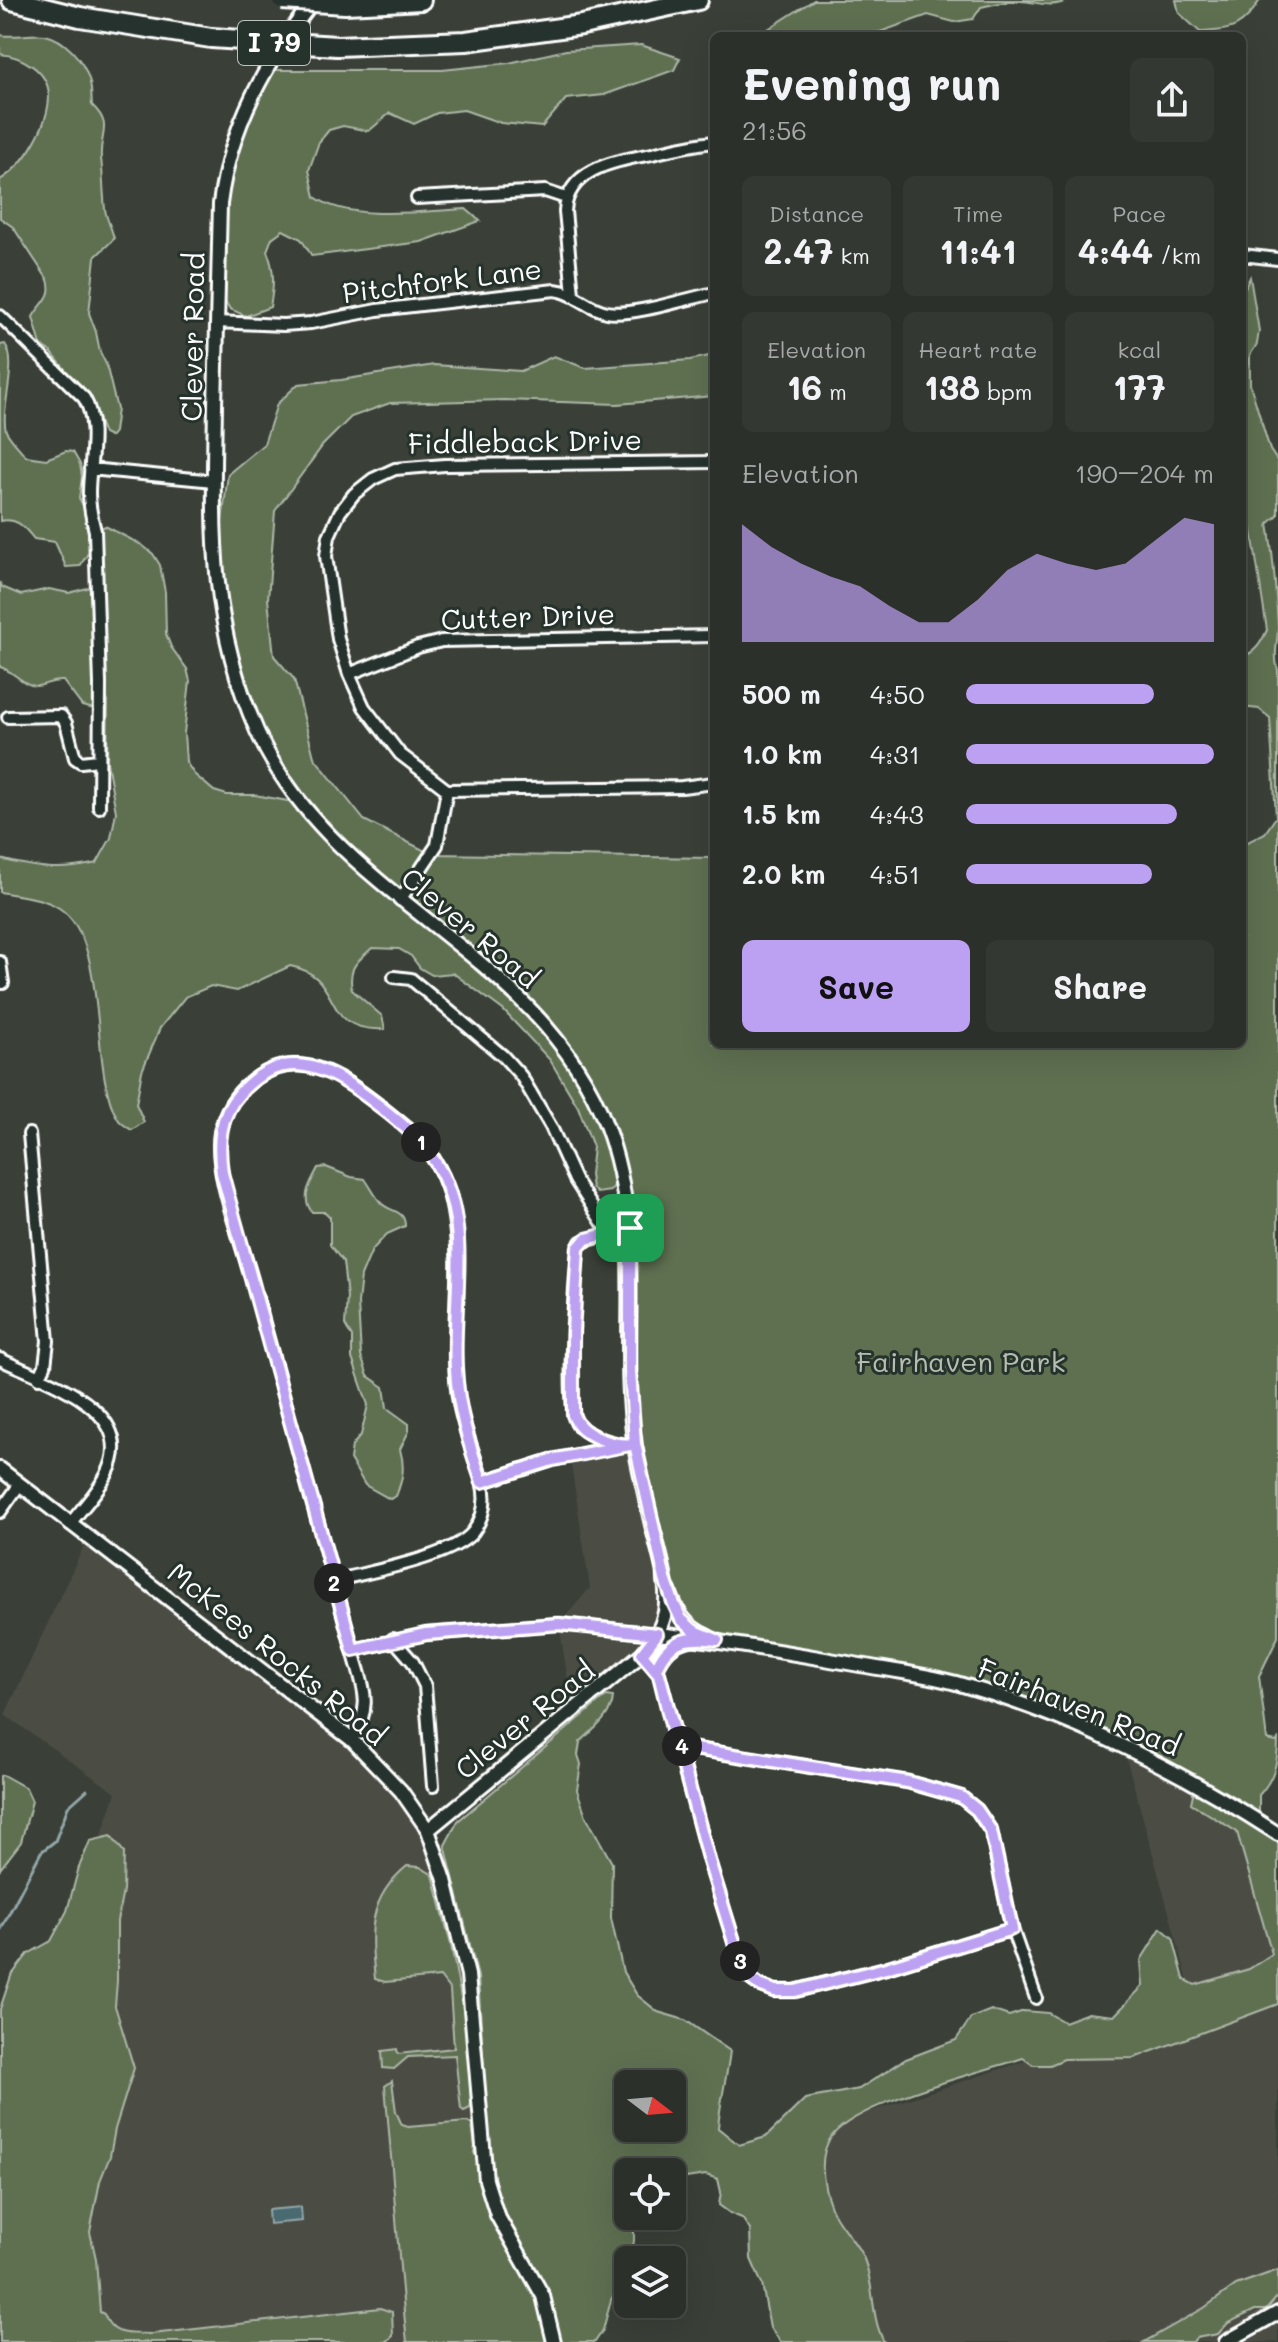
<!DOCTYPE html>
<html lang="en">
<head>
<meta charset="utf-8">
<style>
  :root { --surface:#2c302a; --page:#343832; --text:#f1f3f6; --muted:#a6a9a8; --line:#484b47; --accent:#bca0f2 }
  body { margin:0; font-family:Mali,sans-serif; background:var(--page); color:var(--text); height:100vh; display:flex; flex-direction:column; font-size:30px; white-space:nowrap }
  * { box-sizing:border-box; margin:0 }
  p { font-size:26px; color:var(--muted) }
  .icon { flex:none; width:44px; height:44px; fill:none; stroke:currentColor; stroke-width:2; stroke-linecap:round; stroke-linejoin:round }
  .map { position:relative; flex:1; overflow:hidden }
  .sheet { position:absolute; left:710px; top:32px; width:536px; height:1016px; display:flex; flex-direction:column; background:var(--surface); border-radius:12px; box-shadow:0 8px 32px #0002,0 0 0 2px var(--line) }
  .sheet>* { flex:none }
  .needle { width:52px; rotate:106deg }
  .fabs { position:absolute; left:614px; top:2070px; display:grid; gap:16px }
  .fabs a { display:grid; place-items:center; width:72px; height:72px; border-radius:12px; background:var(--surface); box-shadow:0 8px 32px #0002,0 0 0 2px var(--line); font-size:40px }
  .pin { position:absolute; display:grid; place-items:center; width:68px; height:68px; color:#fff; margin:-34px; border-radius:16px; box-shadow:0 4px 12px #0006 }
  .km { position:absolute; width:40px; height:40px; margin:-20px; border-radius:50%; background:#222; color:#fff; font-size:22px; line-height:40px; text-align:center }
  .round { display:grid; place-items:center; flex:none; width:84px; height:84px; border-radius:12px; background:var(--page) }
  .overview { display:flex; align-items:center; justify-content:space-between; height:136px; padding:0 32px }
  h1 { font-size:44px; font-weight:700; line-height:60px }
  .stats { display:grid; grid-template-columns:repeat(3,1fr); gap:12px; height:136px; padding:8px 32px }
  .stats div { display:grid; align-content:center; border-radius:12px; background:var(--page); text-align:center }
  .stats b { font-size:34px; font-weight:700 }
  .stats small { font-size:22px; font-weight:400 }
  .stats p { font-size:22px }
  .chart { height:224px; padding:16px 32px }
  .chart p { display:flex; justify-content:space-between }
  .chart svg { width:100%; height:144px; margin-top:8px; fill:var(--accent); opacity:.7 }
  .cta { display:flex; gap:16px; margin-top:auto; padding:16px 32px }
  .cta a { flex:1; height:92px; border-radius:12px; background:var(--accent); color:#111; font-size:32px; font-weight:700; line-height:92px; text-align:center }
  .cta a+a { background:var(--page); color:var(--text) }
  ul { padding:0 32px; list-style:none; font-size:26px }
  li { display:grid; grid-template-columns:128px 96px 1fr; align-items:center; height:60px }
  li i { height:20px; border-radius:10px; background:var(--accent) }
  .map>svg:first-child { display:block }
</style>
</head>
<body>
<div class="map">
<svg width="1278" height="2342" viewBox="0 0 1278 2342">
  <rect width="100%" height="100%" fill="#3a4038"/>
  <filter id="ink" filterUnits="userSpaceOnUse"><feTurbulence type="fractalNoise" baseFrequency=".0125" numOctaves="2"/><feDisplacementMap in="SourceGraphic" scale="16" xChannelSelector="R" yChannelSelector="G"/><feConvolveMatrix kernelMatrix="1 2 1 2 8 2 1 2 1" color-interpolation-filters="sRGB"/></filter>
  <g filter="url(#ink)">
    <!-- built -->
    <path fill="#4c4d44" d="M635,1444L665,1579L657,1634L573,1712L559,1624L590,1588L570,1457Z
      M88,1537L352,1740L428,1830L458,1926L486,2180L554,2342H74L43,2012L116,1793L5,1715Z
      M1123,1746L1278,1834V2313L1274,2320H1278V2342H868L801,2134L1195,2006Z"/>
    <!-- green -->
    <path fill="#5e6f51" stroke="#aeb7a8" stroke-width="2" fill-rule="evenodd" d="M814,0H1068C1051,9 1039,2 1021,1C1008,0 994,4 981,7L973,19L954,22L928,15L880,32L843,36H757Z
      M1176,0H1260C1243,28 1232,31 1200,32L1179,13Z
      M0,35C15,38 30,33 45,35C65,39 83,60 89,79C92,87 91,97 92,105C114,126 99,134 101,158C103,174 103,192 105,209C106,219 112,228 114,239L95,257L89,313L96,332L100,352L106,364L117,409L114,432L110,437L104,434L91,401L51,352L41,345L33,317C40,303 54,298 48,280L13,227L0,218V180C25,165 49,125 49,95C48,70 21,56 0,54Z
      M641,45L680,58L674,70L604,95L566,99L542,127L501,123L464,110L437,113L414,124L390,113L369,131L343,126L329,130L319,142L309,170L315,197C349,222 424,211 466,209L480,221L421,242L312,256L301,239L283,230L272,238L267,251C275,270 274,286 270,307L246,316L230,309L219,292L222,203L243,118L274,70H442L509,63L566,50Z
      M1250,277L1259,331L1257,344L1250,355V384L1270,450L1278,462V515L1268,524C1274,558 1276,592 1278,626C1278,642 1273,655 1278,670V1637L1259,1676L1267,1740L1276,1742L1278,1740C1278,1762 1274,1779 1259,1795V1822L1179,1773L1000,1697L744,1645L693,1630L673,1602L635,1444L630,1228L618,1162L553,1033L400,900L291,789L241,687L216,571L228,474L264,444L277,404L298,384L341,380L434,365L521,371L554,356L585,368L690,360L714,355V396L617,404L504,400L390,403L351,417L323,445L275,511L268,599L274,656L294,679L314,757L364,820L431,854L714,858V1044H1242V845L1265,833L1276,817L1270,718L1259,709L1242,707V657C1256,652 1261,643 1267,630L1242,466V294Z
      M5,344C19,362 0,409 6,431C11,440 20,449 26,456L46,459L66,451L73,452L80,464L82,477L79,498L85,509L90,550L80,566L66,567L55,542L34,539C24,527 17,517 0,521V345Z
      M105,526L142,545L153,554L160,565L165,592L166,634L171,647L187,669L190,681L184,733L186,762L194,774L214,791L227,795H255L293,802L340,850L511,993L587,1089L615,1163L614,1186L610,1191L597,1193L592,1188L590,1175L593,1147L578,1107L550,1060L503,1010L453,973L432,975L420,968L411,956L399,949L372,948C356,963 348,967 352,990L382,1016L385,1029C317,1033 346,976 290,966L237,991L211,986L185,997L160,1028L142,1071L136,1104L144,1122L132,1130C127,1127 121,1124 118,1119C88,1072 111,941 59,908C42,897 20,896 0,892V859C37,868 59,872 97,863L111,838L116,812L107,762L108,702L102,684L97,531Z
      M0,582L2,587L21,595L49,589L69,593L94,586L99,710L82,706L63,681C50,680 44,686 36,686C24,686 12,670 0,667Z
      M326,1167L351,1177L365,1179C370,1186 375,1196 381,1203C391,1213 405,1209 405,1226L387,1234L372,1250L361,1276L358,1303L361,1356L368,1376L384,1387L387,1408L409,1424V1431L400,1449C405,1467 403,1479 396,1496L390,1499L365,1485L350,1459L352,1446L361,1435L368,1405L352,1358V1337L345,1325L347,1297L343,1262L330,1245V1217L325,1212H312C300,1197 311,1182 318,1168Z
      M606,1696L613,1697C612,1716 593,1730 580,1742L578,1755L581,1764L577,1790L586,1816L612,1863L611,1918L623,1972L637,1995L658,2012L685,2020L730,2051C727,2077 720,2102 718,2128L739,2145L766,2137L805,2099L859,2089L906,2059L956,2040L971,2018L991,2010L1009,2016L1024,2011L1048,2013L1064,2022L1088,2013L1114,2016L1143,1986L1141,1960L1161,1928L1173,1938L1184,1979L1195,1985L1249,1969L1272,1954L1237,1832L1191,1803L1195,1785L1278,1837V2004L1134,2058L1064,2059L1050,2065H1033L1023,2058C979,2073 858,2102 832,2136C817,2155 823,2187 831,2207C838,2226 856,2240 864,2259C875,2286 870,2315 884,2342H781L770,2327L762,2284L751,2259L750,2230L742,2218L730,2213L719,2205L721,2192L718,2179L706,2175L672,2180V2172H665L661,2167H645L643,2172H628V2216H634V2241L627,2272L611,2300L603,2330L595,2342H561L552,2302L542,2279L499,2202L489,2151L478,1977L445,1845L458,1821ZM628,2084H672V2128H628Z
      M3,1775L26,1788L32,1801L21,1842L0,1869V1776Z
      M111,1836L124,1852L123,1891L117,1921V1981L115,2006L134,2068L115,2129L110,2156L100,2181L90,2232L96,2259L100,2312L104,2314C113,2338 130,2333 152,2334L380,2308L392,2312L393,2336L386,2342H0V2009L11,1976L28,1954L51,1941L67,1911L79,1867L90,1841Z
      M407,1866L420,1867L433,1875L451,1945L468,2035L471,2103L470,2108L464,2111L461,2109L455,2055L408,2057L394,2069L383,2068L382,2051L397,2049L398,2054L454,2048L450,1990L440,1977L385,1982L375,1979C370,1932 367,1899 407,1866Z
      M392,2081L396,2112L402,2125L408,2127L467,2122L472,2125L475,2146L474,2153L477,2156L483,2190L538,2297L549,2342H407C398,2257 393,2172 385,2086Z
      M1278,2270V2296L1266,2310H1255L1228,2323L1218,2334L1196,2338L1193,2342H1144L1204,2308L1236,2285Z"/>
    <!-- water -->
    <path fill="#496a70" stroke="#92a6a9" stroke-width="2" d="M301,2207L302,2221L269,2224L268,2210Z"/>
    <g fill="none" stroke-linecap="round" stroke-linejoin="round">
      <!-- stream -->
      <path stroke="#92a6a9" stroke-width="3" d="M0,1931L41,1852L55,1841L68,1807L87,1790"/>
      <defs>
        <path id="minor" d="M417,198L545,191L566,198
          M1242,255L1278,259
          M573,294L565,211C568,167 618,161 652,154C672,149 693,144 714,142
          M0,316L84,398C100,425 89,463 89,493C89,507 92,519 95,531L100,684L99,807
          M217,322L283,325L311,323L377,310L555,290C575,292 587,308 607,312C630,317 689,298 714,293
          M714,462L445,465L395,469L373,479L354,494L340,512L329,536L326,556L338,639L349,674L364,707L400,754L447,790L682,787L714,783
          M90,469L214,481
          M349,674L418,647L442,641L714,636
          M8,717L61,716L66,723L75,758L81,762L98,760
          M400,900L437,845L447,790
          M0,962L3,983
          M394,977L411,979L503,1056L521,1076L551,1127L575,1180L609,1233
          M29,1134L48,1341L45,1366L39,1378
          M0,1359C43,1380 141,1409 107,1474C98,1492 82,1508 70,1524
          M622,1445C609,1441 586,1436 577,1424C565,1408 576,1276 578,1248L581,1242L630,1228
          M482,1482L552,1460L620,1446
          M0,1512L20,1484
          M334,1581C367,1572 452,1558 473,1532C484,1517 487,1499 482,1481C475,1454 464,1430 459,1403C450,1351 459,1299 457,1247C455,1215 450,1184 433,1157C419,1135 399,1121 379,1105C339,1074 300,1047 252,1081C235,1093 224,1112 220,1132C213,1173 242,1242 253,1283C286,1405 319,1528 353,1650
          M393,1639L413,1662L425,1686L433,1786
          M642,1654L659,1674L709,1861L744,1974L759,1985L775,1991H795L886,1968L1012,1929
          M352,1740C374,1703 363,1689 353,1650L426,1634L559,1624L657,1634
          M676,1746L908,1782L961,1797L977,1810L991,1831L1012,1929L1036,1998"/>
        <path id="tertiary" d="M314,0C266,61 230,126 220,204C218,271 217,339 215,406C213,525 208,619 257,731C331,900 541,951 606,1125C647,1233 618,1337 635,1446C640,1472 646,1499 652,1525C659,1553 670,1583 665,1612C662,1628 653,1642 642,1654L428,1830
          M0,1469L352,1740L401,1791L428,1830L445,1880L468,1975L486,2180L497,2215L543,2296L554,2342
          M669,1591C677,1613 685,1626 706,1636
          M657,1634C724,1641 789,1653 854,1664C888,1670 923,1674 956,1683C1071,1715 1178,1769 1278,1834
          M656,1669C663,1653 672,1642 690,1639
          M1226,2342L1278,2313"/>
        <path id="motorway" d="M12,0L80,17L211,38
          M386,2L421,0
          M337,46L466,41L582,25L698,0"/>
      </defs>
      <!-- minor casing -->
      <use href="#minor" stroke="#fff" stroke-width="16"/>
      <!-- tertiary casing -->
      <use href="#tertiary" stroke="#fff" stroke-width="18"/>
      <!-- motorway casing -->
      <use href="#motorway" stroke="#fff" stroke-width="24"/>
      <!-- minor -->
      <use href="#minor" stroke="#26332d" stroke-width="10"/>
      <!-- tertiary -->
      <use href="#tertiary" stroke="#26332d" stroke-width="12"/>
      <!-- motorway -->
      <use href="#motorway" stroke="#26332d" stroke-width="18"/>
      <defs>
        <path id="motorway-bridge" d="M282,0L345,4L386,2
          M211,38L337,46"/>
      </defs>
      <!-- motorway-bridge casing -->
      <use href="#motorway-bridge" stroke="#fff" stroke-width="24" stroke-linecap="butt"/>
      <!-- motorway-bridge -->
      <use href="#motorway-bridge" stroke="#26332d" stroke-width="18"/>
    </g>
  </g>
  <g fill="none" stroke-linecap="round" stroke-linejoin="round" filter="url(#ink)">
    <defs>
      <path id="route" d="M630,1228V1371L635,1444L552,1460L482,1482C469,1445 458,1409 456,1369C452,1307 471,1234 443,1176C428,1145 405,1126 378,1105C334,1071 286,1041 240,1093C219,1116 218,1143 222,1173L353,1650L426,1634L559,1624L657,1634L642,1654L659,1674L709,1861L744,1974L759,1985L775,1991H795L886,1968L1012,1929L991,1831L977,1810L961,1797L908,1782L676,1746L659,1674L656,1669C668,1639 687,1636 717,1640L693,1630L681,1619L673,1602L665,1579L635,1444C614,1447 581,1436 573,1415V1331L578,1248L586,1239L630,1228"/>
    </defs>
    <!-- route casing -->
    <use href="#route" stroke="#fff" stroke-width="16"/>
    <!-- route -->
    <use href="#route" stroke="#bca0f2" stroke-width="10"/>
  </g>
  <g text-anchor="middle" stroke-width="6" stroke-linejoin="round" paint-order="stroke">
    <!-- shield labels -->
    <rect fill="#26332d" stroke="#bec2c0" stroke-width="2" x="238" y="21" width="72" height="44" rx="6"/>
    <g font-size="26" font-weight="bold" fill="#fff">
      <text x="274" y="52">I 79</text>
    </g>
    <!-- street labels -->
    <g font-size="28" fill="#fff" stroke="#26332d">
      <text transform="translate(442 281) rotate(-7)" y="10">Pitchfork Lane</text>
      <text transform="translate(193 337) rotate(-89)" y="10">Clever Road</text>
      <text transform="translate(525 442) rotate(-1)" y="10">Fiddleback Drive</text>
      <text transform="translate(528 617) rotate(-2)" y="10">Cutter Drive</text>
      <text transform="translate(470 928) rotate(40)" y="10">Clever Road</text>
      <text transform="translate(277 1654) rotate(39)" y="10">McKees Rocks Road</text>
      <text transform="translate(1079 1707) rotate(22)" y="10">Fairhaven Road</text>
      <text transform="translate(525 1720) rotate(-39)" y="10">Clever Road</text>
    </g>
    <!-- park labels -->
    <g font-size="28" fill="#b7beb1" stroke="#26332d">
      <text x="961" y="1372">Fairhaven Park</text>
    </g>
  </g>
</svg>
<div class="fabs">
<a><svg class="needle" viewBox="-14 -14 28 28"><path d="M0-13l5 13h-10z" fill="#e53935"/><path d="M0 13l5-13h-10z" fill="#a6a9a8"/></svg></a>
<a><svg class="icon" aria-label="locate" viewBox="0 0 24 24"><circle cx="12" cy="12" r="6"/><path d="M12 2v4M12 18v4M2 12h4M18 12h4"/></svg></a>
<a><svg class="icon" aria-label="layers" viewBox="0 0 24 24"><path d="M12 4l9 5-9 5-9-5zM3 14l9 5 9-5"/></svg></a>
</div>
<div class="pin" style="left:630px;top:1228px;background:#1e9e55"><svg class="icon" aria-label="arrive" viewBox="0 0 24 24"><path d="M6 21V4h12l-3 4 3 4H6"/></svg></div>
<b class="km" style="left:421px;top:1142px">1</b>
<b class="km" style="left:334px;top:1583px">2</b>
<b class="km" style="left:740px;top:1961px">3</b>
<b class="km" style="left:682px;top:1746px">4</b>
<section class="sheet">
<div class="overview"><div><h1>Evening run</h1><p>21:56</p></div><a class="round"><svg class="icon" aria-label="share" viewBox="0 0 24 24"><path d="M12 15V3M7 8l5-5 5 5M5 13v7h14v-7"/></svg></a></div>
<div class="stats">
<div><p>Distance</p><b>2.47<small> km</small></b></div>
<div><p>Time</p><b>11:41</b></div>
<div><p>Pace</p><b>4:44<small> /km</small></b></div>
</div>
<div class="stats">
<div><p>Elevation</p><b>16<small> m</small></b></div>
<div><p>Heart rate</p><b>138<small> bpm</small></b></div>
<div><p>kcal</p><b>177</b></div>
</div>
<div class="chart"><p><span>Elevation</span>190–204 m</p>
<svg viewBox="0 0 160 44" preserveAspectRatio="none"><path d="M0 44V8L10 15L20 20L30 24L40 27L50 33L60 38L70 38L80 31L90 22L100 17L110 20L120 22L130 20L140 13L150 6L160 8V44z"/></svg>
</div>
<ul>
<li><b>500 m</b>4:50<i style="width:76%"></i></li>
<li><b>1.0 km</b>4:31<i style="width:100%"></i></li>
<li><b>1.5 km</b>4:43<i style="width:85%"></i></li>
<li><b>2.0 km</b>4:51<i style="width:75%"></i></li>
</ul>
<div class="cta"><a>Save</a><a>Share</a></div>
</section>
</div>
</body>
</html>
